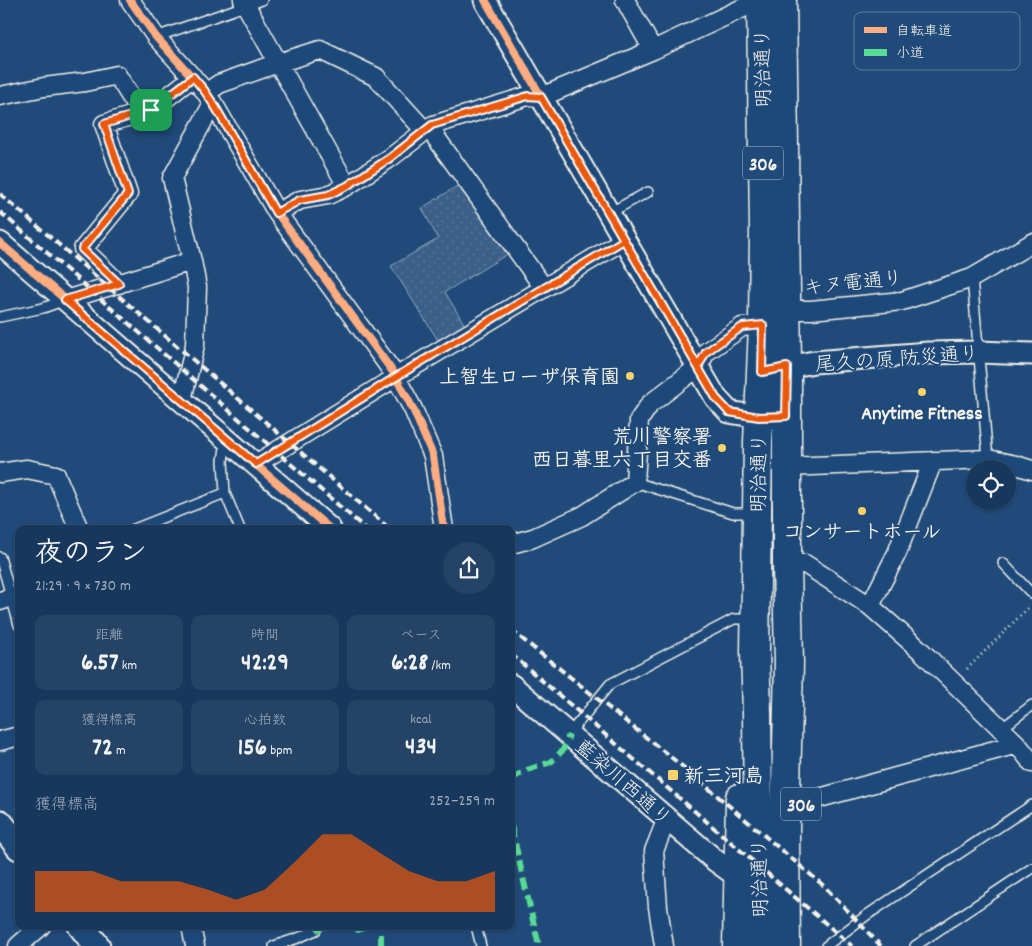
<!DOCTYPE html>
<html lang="ja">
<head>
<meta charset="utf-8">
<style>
  :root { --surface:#17385c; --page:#244365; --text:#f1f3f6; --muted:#9eacbb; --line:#365272; --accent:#ea580c }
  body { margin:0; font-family:Dekko,"Klee One",sans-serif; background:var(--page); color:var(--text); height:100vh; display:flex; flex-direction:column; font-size:19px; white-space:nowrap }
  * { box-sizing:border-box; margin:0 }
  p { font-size:16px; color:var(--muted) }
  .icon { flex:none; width:28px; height:28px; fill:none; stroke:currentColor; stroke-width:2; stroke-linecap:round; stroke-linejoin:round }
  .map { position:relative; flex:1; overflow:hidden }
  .sheet { position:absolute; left:15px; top:525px; width:500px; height:405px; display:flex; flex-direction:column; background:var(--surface); border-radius:10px; box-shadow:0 1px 4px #0004,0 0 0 1px var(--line) }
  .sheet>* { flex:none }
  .fabs { position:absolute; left:966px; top:460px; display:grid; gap:10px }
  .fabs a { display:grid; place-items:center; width:50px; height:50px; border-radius:50%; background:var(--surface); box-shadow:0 1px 4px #0004,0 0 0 1px var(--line); font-size:25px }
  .pin { position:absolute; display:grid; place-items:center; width:42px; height:42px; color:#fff; margin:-21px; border-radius:10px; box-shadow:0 2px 8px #0006 }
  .round { display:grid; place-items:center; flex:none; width:52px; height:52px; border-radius:26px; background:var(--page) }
  .headline { display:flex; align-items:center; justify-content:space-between; height:85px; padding:0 20px }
  h1 { font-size:28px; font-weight:800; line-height:38px }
  .stats { display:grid; grid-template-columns:repeat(3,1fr); gap:8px; height:85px; padding:5px 20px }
  .stats div { display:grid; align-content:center; border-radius:10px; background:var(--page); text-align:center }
  .stats b { font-size:25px; font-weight:800 }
  .stats small { font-size:14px; font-weight:400 }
  .stats p { font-size:14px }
  .chart { height:140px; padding:10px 20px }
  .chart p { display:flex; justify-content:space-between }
  .chart svg { width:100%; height:90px; margin-top:5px; fill:var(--accent); opacity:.7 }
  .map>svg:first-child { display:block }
</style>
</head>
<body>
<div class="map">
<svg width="1032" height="946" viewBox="0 0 1032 946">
  <defs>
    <pattern id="park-dots" width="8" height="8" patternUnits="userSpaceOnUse" patternTransform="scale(1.25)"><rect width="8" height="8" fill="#3a5f88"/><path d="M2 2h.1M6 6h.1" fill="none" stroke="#577699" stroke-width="1.8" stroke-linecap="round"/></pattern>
  </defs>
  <rect width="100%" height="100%" fill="#1f4a7a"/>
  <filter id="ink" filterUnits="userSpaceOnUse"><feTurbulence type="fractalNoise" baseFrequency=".02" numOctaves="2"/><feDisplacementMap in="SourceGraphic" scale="10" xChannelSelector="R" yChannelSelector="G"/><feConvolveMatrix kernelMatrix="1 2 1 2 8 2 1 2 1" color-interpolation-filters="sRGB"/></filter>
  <g filter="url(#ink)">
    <!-- park -->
    <path fill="url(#park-dots)" stroke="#97a8b8" d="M462,183L511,252L445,292L466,327L439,342L391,266L438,239L422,208Z"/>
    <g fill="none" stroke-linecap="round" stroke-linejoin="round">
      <defs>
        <path id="service" d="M156,37L262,0
          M609,213L648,192
          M972,278L988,459
          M0,317L43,308L65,300
          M226,441L223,461L225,493L240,529
          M635,482L733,513H755
          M134,529L225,493
          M0,557L19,625
          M1003,563L1032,594
          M1001,729L1032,705
          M569,734L610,684L734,619H754
          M476,926L481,946
          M274,946L298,938L316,930
          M826,946L867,915L1032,805
          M915,946L1032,868"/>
        <path id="minor" d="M130,0L156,37L204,90L216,108L277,213L393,372L413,409L433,456L444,529
          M243,0L347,186
          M625,0L653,50
          M206,93L219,84L278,63L320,50L376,77L425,131
          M0,96L44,87L85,82L117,75L141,113
          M429,128L544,288
          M277,213L300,200L328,195L347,186L390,158L433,125L528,96L541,97L653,50L760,0
          M119,284L83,249L128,194L104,124L151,110L193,77
          M65,300L192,261
          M786,310H811L902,301L972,278L1032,243
          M182,400L195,345L197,287L192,261L172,178L213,103
          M256,464L396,377L624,240
          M787,467L988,459L1016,465L1032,470
          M0,473L27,469L56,475L79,529
          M511,544L533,538L582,516L635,482L639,420L650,404L698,367L706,352L742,327L763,325
          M787,564H805L870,606L920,650L1017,744L1032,763
          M0,601L19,595
          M870,606L897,553L933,461
          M0,741L19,736
          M801,803L1017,744
          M191,926L195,946
          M18,946L41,926
          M664,946L658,907L654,851L667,818"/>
        <path id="tertiary" d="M485,0L716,398L729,412L759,417H774
          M0,243L330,529
          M772,370L814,362L928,353L979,352L1032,354
          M511,685L716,861L738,877"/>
        <path id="secondary" d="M0,823L19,847
          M81,926L97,946"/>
        <path id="primary" d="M782,0L787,367V564L789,663L785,830L786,946
          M737,946L740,798
          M759,946L757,712L755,653L758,442L763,325L764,229L761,0"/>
      </defs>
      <!-- service casing -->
      <use href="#service" stroke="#f4f1e8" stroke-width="12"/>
      <!-- minor casing -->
      <use href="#minor" stroke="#f4f1e8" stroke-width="21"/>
      <!-- tertiary casing -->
      <use href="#tertiary" stroke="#f4f1e8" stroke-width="25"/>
      <!-- secondary casing -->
      <use href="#secondary" stroke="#f4f1e8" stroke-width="29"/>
      <!-- primary casing -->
      <use href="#primary" stroke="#f4f1e8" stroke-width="31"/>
      <!-- path -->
      <path stroke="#f4f1e8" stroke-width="3" stroke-dasharray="1 4" stroke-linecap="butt" d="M967,669L1028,608"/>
      <!-- service -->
      <use href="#service" stroke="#1f4a7a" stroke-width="9"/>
      <!-- minor -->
      <use href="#minor" stroke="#1f4a7a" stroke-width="18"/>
      <!-- tertiary -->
      <use href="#tertiary" stroke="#1f4a7a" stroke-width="21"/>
      <!-- secondary -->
      <use href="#secondary" stroke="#1f4a7a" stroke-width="25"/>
      <!-- primary -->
      <use href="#primary" stroke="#1f4a7a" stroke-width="28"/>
      <!-- rail -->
      <path stroke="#f4f1e8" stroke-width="4" stroke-dasharray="8 4" stroke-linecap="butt" d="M0,194L390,529
        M0,212L366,529
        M511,630L682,766L824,886L881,946
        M511,654L852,946"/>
      <!-- quiet -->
      <path stroke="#5adb95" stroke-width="6" stroke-dasharray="12 6" stroke-linecap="butt" d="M511,779L527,770L551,762L563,750L569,735
        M511,826L539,946
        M354,926L358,930L367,926
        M316,930L326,926
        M381,946V926"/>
      <defs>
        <path id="cycleway" d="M130,0L156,37L204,90L216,108L277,213L393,372L413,409L433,456L444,529
          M485,0L716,398L729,412L759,417L787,416
          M0,243L330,529"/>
      </defs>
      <!-- cycleway casing -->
      <use href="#cycleway" stroke="#1f4a7a" stroke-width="11"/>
      <!-- cycleway -->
      <use href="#cycleway" stroke="#ffac80" stroke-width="8"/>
    </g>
  </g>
  <g fill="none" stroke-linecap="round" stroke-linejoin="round" filter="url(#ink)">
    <defs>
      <path id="route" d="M151,110L104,124L128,194L82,249L119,284L65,300L256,464L396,377L624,240L716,398L729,412L759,417L786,416L787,367L762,372L763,325L742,327L706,352L698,367C646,277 593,187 541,97L528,96L432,125L390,158L347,186L328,195L300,200L276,213L216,108L204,90L193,77L151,110"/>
    </defs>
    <!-- route casing -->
    <use href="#route" stroke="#fff" stroke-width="10"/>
    <!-- route -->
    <use href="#route" stroke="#ea580c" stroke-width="6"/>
  </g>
  <!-- markers -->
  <g fill="#ffd166" stroke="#1f4a7a" stroke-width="2">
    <circle cx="630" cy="376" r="5"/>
    <circle cx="922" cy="392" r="5"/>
    <circle cx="722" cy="448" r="5"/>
    <circle cx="862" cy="511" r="5"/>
    <rect x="667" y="769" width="12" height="12" rx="2.5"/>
  </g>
  <g text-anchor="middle" stroke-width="4" stroke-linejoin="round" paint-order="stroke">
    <!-- shield labels -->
    <g fill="#1f4a7a" stroke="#b4bfc7" stroke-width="1">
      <rect x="743" y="146.5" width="40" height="33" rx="4"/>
      <rect x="781" y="787.5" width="40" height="33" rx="4"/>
    </g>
    <g font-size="19" font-weight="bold" fill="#f4f1e8">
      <text x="763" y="170">306</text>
      <text x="801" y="811">306</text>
    </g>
    <!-- street labels -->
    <g font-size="20" fill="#f4f1e8" stroke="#1f4a7a">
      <text transform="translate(762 68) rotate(-91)" y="7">明治通り</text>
      <text transform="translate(853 282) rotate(-6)" y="7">キヌ電通り</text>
      <text transform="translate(897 358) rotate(-4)" y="7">尾久の原 防災通り</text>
      <text transform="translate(758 473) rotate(-89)" y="7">明治通り</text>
      <text transform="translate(624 782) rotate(41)" y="7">藍染川西通り</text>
      <text transform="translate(759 878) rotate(-91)" y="7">明治通り</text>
    </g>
    <!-- poi labels -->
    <g font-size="20" font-weight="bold" fill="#f4f1e8" stroke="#1f4a7a" text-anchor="end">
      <text x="620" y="383">上智生ローザ保育園</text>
      <text x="922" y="419" text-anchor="middle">Anytime Fitness</text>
      <text x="712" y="443">荒川警察署<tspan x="712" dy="23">西日暮里六丁目交番</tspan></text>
      <text x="862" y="538" text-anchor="middle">コンサートホール</text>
      <text x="684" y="782" text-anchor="start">新三河島</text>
    </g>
  </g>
  <!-- legend -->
  <rect x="854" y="12" width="166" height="58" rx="8" fill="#1f4a7a" stroke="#5f7c9b" stroke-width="1"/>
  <rect x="864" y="27" width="23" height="6" fill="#ffac80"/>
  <rect x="864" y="49" width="23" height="7" fill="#5adb95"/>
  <g font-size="14" fill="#f4f1e8">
    <text x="896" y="35">自転車道</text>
    <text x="896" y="57">小道</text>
  </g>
</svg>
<div class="fabs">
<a><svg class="icon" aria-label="locate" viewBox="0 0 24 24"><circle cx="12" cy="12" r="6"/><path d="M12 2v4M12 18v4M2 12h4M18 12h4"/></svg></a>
</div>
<div class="pin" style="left:151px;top:110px;background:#1e9e55"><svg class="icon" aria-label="arrive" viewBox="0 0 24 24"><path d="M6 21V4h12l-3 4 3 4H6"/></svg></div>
<section class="sheet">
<div class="headline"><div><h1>夜のラン</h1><p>21:29 · 9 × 730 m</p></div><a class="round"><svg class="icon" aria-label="share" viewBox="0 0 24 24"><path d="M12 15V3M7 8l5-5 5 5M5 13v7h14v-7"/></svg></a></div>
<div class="stats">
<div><p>距離</p><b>6.57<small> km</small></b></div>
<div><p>時間</p><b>42:29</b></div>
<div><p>ペース</p><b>6:28<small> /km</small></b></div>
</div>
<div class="stats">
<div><p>獲得標高</p><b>72<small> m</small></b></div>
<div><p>心拍数</p><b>156<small> bpm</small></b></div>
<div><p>kcal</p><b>434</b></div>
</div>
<div class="chart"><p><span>獲得標高</span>252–259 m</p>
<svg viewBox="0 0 160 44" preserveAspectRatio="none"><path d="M0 44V24L10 24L20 24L30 29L40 29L50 29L60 33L70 38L80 33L90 20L100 6L110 6L120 15L130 24L140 29L150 29L160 24V44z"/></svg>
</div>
</section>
</div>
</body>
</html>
